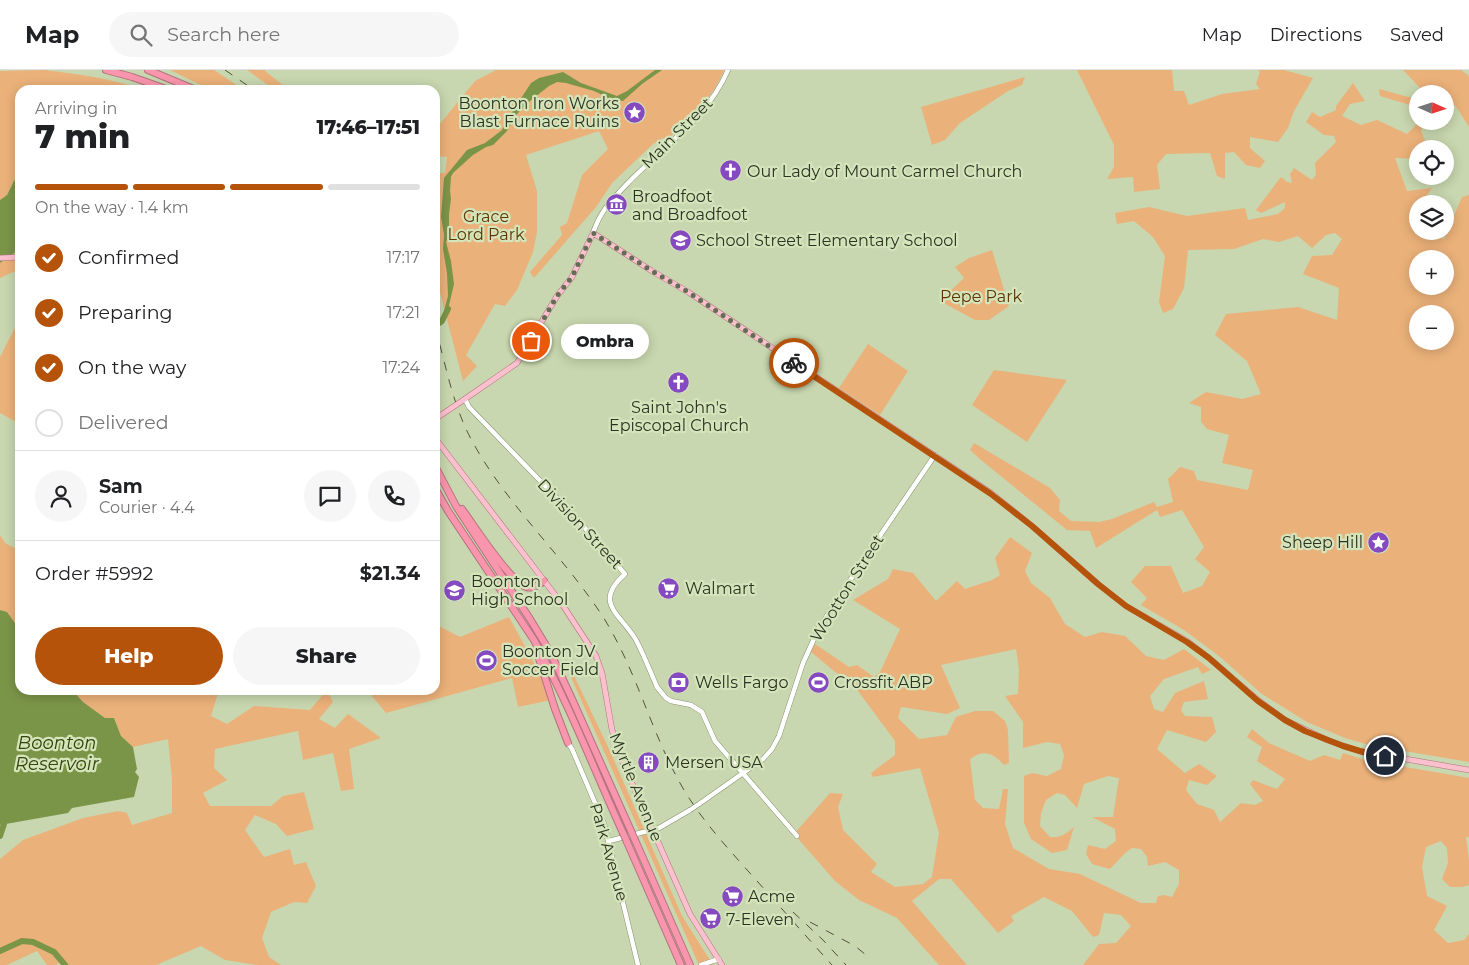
<!DOCTYPE html>
<html lang="en">
<head>
<meta charset="utf-8">
<style>
	:root { --surface:#fff; --page:#f6f6f6; --text:#202124; --muted:#757577; --line:#e0e0e0; --accent:#b45309 }
	body { margin:0; font-family:Montserrat,sans-serif; background:var(--page); color:var(--text); height:100vh; display:flex; flex-direction:column; font-size:19px; white-space:nowrap }
	* { box-sizing:border-box; margin:0 }
	p { font-size:16px; color:var(--muted) }
	.icon { flex:none; width:28px; height:28px; fill:none; stroke:currentColor; stroke-width:2; stroke-linecap:round; stroke-linejoin:round }
	.map { position:relative; flex:1; overflow:hidden }
	.side { position:absolute; left:15px; top:15px; width:425px; height:610px; display:flex; flex-direction:column; background:var(--surface); border-radius:15px; box-shadow:0 2px 12px #0003 }
	.side>* { flex:none }
	.needle { width:32px; rotate:93deg }
	.controls { position:absolute; left:1409px; top:15px; display:grid; gap:10px }
	.controls a { display:grid; place-items:center; width:45px; height:45px; border-radius:50%; background:var(--surface); box-shadow:0 2px 12px #0003; font-size:25px }
	.pin { position:absolute; display:grid; place-items:center; width:42px; height:42px; color:#fff; margin:-21px; border:2px solid #fff; border-radius:50%; box-shadow:0 1px 5px #0007 }
	.courier { position:absolute; display:grid; place-items:center; width:50px; height:50px; margin:-25px; border:4px solid #b45309; border-radius:50%; background:#fff; color:#222; box-shadow:0 1px 6px #0007 }
	.bubble { position:absolute; height:35px; border-radius:18px; background:var(--surface); box-shadow:0 2px 12px #0003; font-size:16px; font-weight:800; line-height:35px; text-align:center }
	.headline em { font-style:normal; font-weight:800 }
	.headline div { display:flex; flex-direction:column-reverse }
	.headline { display:flex; align-items:center; justify-content:space-between; height:85px; padding:0 20px }
	h1 { font-size:32px; font-weight:800; line-height:38px }
	.bar { display:grid; grid-template-columns:repeat(4,1fr); gap:8px 5px; align-content:center; height:60px; padding:0 20px }
	.bar i { height:6px; border-radius:4px; background:var(--line) }
	.bar .on { background:var(--accent) }
	.bar p { grid-column:span 4 }
	.line { display:flex; align-items:center; gap:12px; padding:0 20px; border-top:1px solid var(--line) }
	.line div { flex:1 }
	.round { display:grid; place-items:center; flex:none; width:52px; height:52px; border-radius:26px; background:var(--page) }
	ol { padding:0 20px; list-style:none }
	li { display:flex; align-items:center; gap:15px; height:55px }
	li p { margin-inline-start:auto }
	li .icon { padding:5px; border-radius:50%; background:var(--accent); color:#fff; stroke-width:4 }
	li:last-child { color:var(--muted) }
	li i { width:28px; height:28px; border:2px solid var(--line); border-radius:50% }
	.action { display:flex; gap:10px; margin-top:auto; padding:10px 20px }
	.action a { flex:1; height:58px; border-radius:30px; background:var(--accent); color:#fff; font-size:20px; font-weight:800; line-height:58px; text-align:center }
	.action a+a { background:var(--page); color:var(--text) }
	header { display:flex; align-items:center; gap:30px; box-sizing:border-box; height:70px; padding:0 25px; background:var(--surface); border-bottom:1px solid var(--line) }
	header strong { font-size:24px }
	nav { display:flex; gap:28px; margin-inline-start:auto; font-size:18px }
	.search { width:350px; height:45px; background:var(--page); display:flex; align-items:center; gap:12px; box-sizing:border-box; padding:0 18px; border-radius:28px; color:var(--muted); font-size:19px }
	.map>svg:first-child { display:block }
	.green { fill:#ebb17a; fill-rule:evenodd }
	.water { fill:#7b9548 }
	.lines { fill:none; stroke-linecap:round; stroke-linejoin:round }
	.river { stroke:#7b9548; stroke-width:6 }
	.minor-casing { stroke:#83926c; stroke-width:5.5 }
	.major-casing { stroke:#b2737d; stroke-width:6 }
	.highway-casing { stroke:#b2737d; stroke-width:8 }
	.minor { stroke:#fff; stroke-width:4.5 }
	.major { stroke:#fbc0ce; stroke-width:5 }
	.highway { stroke:#f996ae; stroke-width:6 }
	.rail { stroke:#4e5540; stroke-width:1; stroke-dasharray:9 9; stroke-linecap:butt }
	.minor-bridge-casing { stroke:#83926c; stroke-width:5.5; stroke-linecap:butt }
	.major-bridge-casing { stroke:#b2737d; stroke-width:6; stroke-linecap:butt }
	.highway-bridge-casing { stroke:#b2737d; stroke-width:8; stroke-linecap:butt }
	.minor-bridge { stroke:#fff; stroke-width:4.5 }
	.major-bridge { stroke:#fbc0ce; stroke-width:5 }
	.highway-bridge { stroke:#f996ae; stroke-width:6 }
	.done { stroke:#636c54; stroke-width:5; stroke-dasharray:0 9 }
	.route { stroke:#b45309; stroke-width:6 }
	.labels { text-anchor:middle; dominant-baseline:central; stroke-width:4.5; stroke-linejoin:round; paint-order:stroke }
	.poi-label { font-size:16px; fill:#2d3323; stroke:#d4e4bb; text-anchor:start }
	.street-label { font-size:16px; fill:#2d3323; stroke:#d4e4bb }
	.park-label { font-size:16px; fill:#5f3602; stroke:#d4e4bb }
	.water-label { font-size:18px; font-style:italic; fill:#334409; stroke:#d4e4bb }
</style>
</head>
<body>
<header>
<strong>Map</strong>
<div class="search"><svg class="icon" aria-label="search" viewBox="0 0 24 24"><circle cx="10" cy="10" r="6"/><path d="M15 15l6 6"/></svg>Search here</div>
<nav><a>Map</a><a>Directions</a><a>Saved</a></nav>
</header>
<div class="map">
<svg width="1469" height="895" viewBox="0 0 1469 895">
	<rect width="100%" height="100%" fill="#c8d7af"/>
	<path class="green" d="M44,0C78,4 111,8 144,20H20V99L7,125L0,130V1Z
		M170,0H214L244,20H211Z
		M247,0H265V1L289,20H275Z
		M496,0H724C713,29 688,50 666,71L663,68L653,74L612,113L596,137L534,208L530,202L562,165L560,157L567,153L582,105L608,79L599,61L526,85L537,121V162L533,182L517,220L505,236L495,234L466,285L477,296L463,311L435,203V103H445L447,87L435,86V60L475,11Z
		M1077,0H1172L1174,21H1184L1189,35L1222,24L1260,19L1256,14L1260,2L1258,0H1284L1313,8L1294,41L1288,58L1278,72L1250,67V78L1265,91L1260,98L1246,95L1234,82L1225,83V109L1217,106L1210,83L1166,84L1157,95L1160,119L1134,122L1133,107L1107,109L1114,97V75Z
		M1403,0H1461L1469,6V57L1455,35L1445,37V24H1418L1422,20Z
		M1025,7L1022,15L1008,21L960,53L945,70L932,75L921,37Z
		M1353,13L1365,31L1350,34L1342,46L1361,55L1377,50L1407,64L1420,51H1427L1421,60L1428,79H1418L1417,89L1395,88L1407,121L1432,118L1421,134H1418L1417,138L1414,143L1412,159L1444,169L1462,127L1469,125V692L1369,675L1345,668L1307,652L1262,624L1219,586L1184,560L1141,535L1147,528L1131,512L1145,496H1171L1183,523L1202,516L1210,502L1195,489L1204,477L1182,440L1160,447L1157,440L1096,478L1090,461L1067,460L981,390L970,380L974,373L1050,418L1060,430L1059,441L1071,451L1099,452L1112,449L1154,432L1157,437L1173,432L1168,409L1180,397L1194,401L1197,410L1248,420L1253,400L1222,393L1229,365L1207,359L1201,352V337L1189,333L1206,322L1242,329L1261,324L1247,291L1215,265L1226,244L1298,237L1337,250L1339,218L1303,204L1312,186L1332,185L1342,169L1335,163L1326,165L1312,178L1298,166L1279,172L1263,169L1234,179L1188,180L1184,218L1173,239L1163,243L1159,232L1165,186L1153,167L1134,151L1117,154L1115,143L1149,137L1187,146L1245,138L1248,150L1278,144L1285,138V132L1261,143L1256,140L1281,107L1287,112L1292,113L1290,104L1294,98L1312,110L1316,105L1315,93L1336,72L1334,66L1324,65L1306,52L1312,42L1320,47L1336,40V36ZM1418,189H1445V216H1418ZM1418,244H1445V271H1418Z
		M1379,19L1412,28L1418,24L1417,37L1380,26Z
		M20,179V199L0,208V193Z
		M992,180L1009,236L989,250H975L940,231L964,208L955,197L969,188Z
		M20,248V354L0,343V287Z
		M868,274L908,301L880,345L839,318Z
		M994,300L1067,310L1027,372L972,335Z
		M0,465L5,473L20,481V560L7,542L0,540Z
		M1010,467L1032,483L1025,501L1031,513L1050,528L1065,554L1085,567L1102,562L1125,566L1146,586L1164,590L1184,579L1211,600L1202,604L1198,597L1164,609L1150,626L1154,639L1163,642L1175,623L1204,611L1208,629L1184,632L1181,640L1185,646L1212,647L1216,662L1206,672L1167,660L1157,679L1185,703L1199,694L1217,706L1207,715L1189,710L1186,720L1197,734L1214,740L1220,752L1241,733L1255,735L1263,731L1250,714L1253,710L1277,719L1285,709L1257,691L1262,677L1247,667L1252,659L1269,673L1310,691L1324,685L1340,690L1343,683L1365,690L1469,708V767H1466L1469,791V815L1462,817H1450L1442,809L1448,793L1447,778L1441,771L1426,777L1422,797L1427,826L1447,836L1434,860L1448,873L1464,870L1469,864V895H1083L1099,874L1116,873L1131,856L1121,845L1104,843L1099,865L1093,867L1072,841L1044,827L1011,846L1014,851L998,863L951,809H939L912,831L967,895H939L897,848L859,830L835,811L794,764L830,723L843,724L838,737L843,760L877,794L871,802L895,817L923,814L932,807L939,763L920,698L873,707L871,703L895,685V671L858,621L811,582L815,574L849,597L857,595L874,607L880,602L900,559L853,530L888,509L893,499L913,503L936,531L957,511L965,519L992,510L1000,505L995,488ZM1016,579L1019,599L1018,624L1005,626L1023,652V678L1047,672L1060,674L1064,685L1061,699L1047,706L1032,703L1024,706V753L1031,769L1052,783L1067,780L1074,757C1066,764 1060,768 1050,767L1040,756L1041,743L1046,730L1057,723L1065,725L1077,738L1084,714L1108,706L1119,708L1113,747H1092L1115,759L1116,771L1105,779L1088,775L1086,784L1092,794L1110,799L1125,783L1132,778L1141,779L1147,787L1148,796L1165,792L1179,800V814L1172,827L1164,825L1158,826L1156,833H1141L1080,804L1049,799L1013,778L1005,754L1008,719H1003L999,739L983,738L975,730L970,689C984,679 993,683 1004,695L1009,693L1008,660L1005,651L993,641H975L956,647L947,665L919,669L898,648L901,637L947,644L960,638L941,595Z
		M509,547L546,615L551,630L518,637L512,608L386,643L367,620H435V554L460,567Z
		M566,589L609,679L682,846L713,895H699L570,605Z
		M72,620H219L211,646L227,654L254,636L310,640L327,620L333,632L319,649L335,658L348,644L381,668L349,679L354,719L341,721L333,683L303,690L298,661L215,679L214,698L227,710L203,723L210,736H271L283,726L304,722L314,759L287,766L276,754L255,745L245,760L264,787L290,779L294,795L306,792L316,816L307,833L294,832L271,842L262,868L269,887L281,895H258L225,890L201,876L156,895H61L60,893L55,895H47L37,881L7,895H0V789L23,770L83,748L118,741L127,743L132,755L172,743V710L168,669L133,677L121,666L114,648H105L83,632Z"/>
	<path class="water" d="M655,0H662L642,14L623,31L613,30L594,21L566,13L557,12L549,16L530,31L516,45L507,61L493,75L486,77L473,85L453,103L451,107L450,121L451,129L449,144V167L446,172L451,191L454,214L446,248L444,241L448,226L447,203L443,179L444,165L441,147L444,108L467,80L485,73L502,60L508,48L531,13L539,8L563,2L581,13L617,26L627,21Z
		M20,99V179L0,193V130L7,125Z
		M0,540L7,542L20,560V620H72L83,632L105,648H114L121,666L133,677L137,699L135,702L139,707L134,727L72,738L68,743L0,755Z"/>
	<g class="lines">
		<path class="river" d="M435,256L442,251L448,239
			M0,731L4,754L0,766
			M0,881L22,871L33,872L54,882L65,895"/>
		<defs>
			<path id="minor" d="M593,163C601,140 610,132 626,115C661,78 708,48 728,0
				M465,329L469,337L578,450L625,504C592,533 621,544 636,570C644,585 650,601 657,617L666,628L671,631L691,635L702,642L715,671L797,766
				M568,673L572,679L604,754L638,895
				M699,734L763,689L772,679L779,666L803,593L819,558L862,492L935,385
				M609,771L659,758L690,740
				M701,895L719,889"/>
			<path id="major" d="M0,188L20,187
				M462,331L517,293L557,226L572,207L593,163L652,201L688,222L991,423L1032,456L1098,514L1126,536L1187,571L1209,588L1259,631L1285,650L1327,670L1359,681L1469,700
				M435,349L453,337
				M435,368L562,534L596,586L602,603L612,660L623,693L690,844L722,895"/>
			<path id="highway" d="M106,0L132,7L169,20
				M148,0L196,20
				M435,396L456,436L530,549L550,582L572,629L631,761
				M435,418L448,441L534,570C568,632 594,699 623,763
				M462,439C473,454 510,512 526,517C534,519 538,515 544,511
				M536,579L555,639L568,673
				M635,770L690,895
				M627,772L681,895"/>
		</defs>
		<use href="#minor" class="minor-casing"/>
		<use href="#major" class="major-casing"/>
		<use href="#highway" class="highway-casing"/>
		<use href="#minor" class="minor"/>
		<use href="#major" class="major"/>
		<use href="#highway" class="highway"/>
		<path class="rail" d="M225,0L254,20
			M435,257C446,295 452,333 471,369C506,435 565,487 605,550C638,604 652,666 684,720C702,750 725,775 748,801C776,832 804,864 832,895
			M793,842L823,870L846,895
			M810,852L855,876L866,885"/>
		<defs>
			<path id="minor-bridge" d="M690,740L699,734"/>
			<path id="major-bridge" d="M453,337L462,331"/>
			<path id="highway-bridge" d="M631,761L635,770
				M623,763L627,772"/>
		</defs>
		<use href="#minor-bridge" class="minor-bridge-casing"/>
		<use href="#major-bridge" class="major-bridge-casing"/>
		<use href="#highway-bridge" class="highway-bridge-casing"/>
		<use href="#minor-bridge" class="minor-bridge"/>
		<use href="#major-bridge" class="major-bridge"/>
		<use href="#highway-bridge" class="highway-bridge"/>
	</g>
	<g class="lines">
		<path class="done" d="M531,271L557,226L572,207L593,163L652,201L688,222L794,293"/>
		<path class="route" d="M794,293L991,424L1032,456L1098,514L1126,536L1187,572L1209,588L1258,631L1285,650L1305,661L1343,676L1370,684L1385,686"/>
	</g>
	<defs>
		<symbol id="sight-disc" viewBox="-11 -11 22 22"><circle r="9.5" fill="#864ac0" stroke="#d4e4bb"/><path d="M0-6L1.8-2.2L6-1.7L2.9 1.2L3.7 5.4L0 3.3L-3.7 5.4L-2.9 1.2L-6-1.7L-1.8-2.2Z" fill="#fff"/></symbol>
		<symbol id="church-disc" viewBox="-11 -11 22 22"><circle r="9.5" fill="#864ac0" stroke="#d4e4bb"/><path d="M-1.2-6h2.4v3.5h3.3v2.4h-3.3V6h-2.4V-.1h-3.3v-2.4h3.3Z" fill="#fff"/></symbol>
		<symbol id="museum-disc" viewBox="-11 -11 22 22"><circle r="9.5" fill="#864ac0" stroke="#d4e4bb"/><path d="M0-6L6-3V-2H-6V-3ZM-5-1h2V3h-2ZM-1-1h2V3h-2ZM3-1h2V3H3ZM-6 4H6V6H-6Z" fill="#fff"/></symbol>
		<symbol id="school-disc" viewBox="-11 -11 22 22"><circle r="9.5" fill="#864ac0" stroke="#d4e4bb"/><path d="M0-5L7-2L0 1L-7-2ZM-4 1L0 2.5L4 1V4Q0 6-4 4Z" fill="#fff"/></symbol>
		<symbol id="supermarket-disc" viewBox="-11 -11 22 22"><circle r="9.5" fill="#864ac0" stroke="#d4e4bb"/><path d="M-6-5.5h2.5l.6 2H6L4.5 2H-2.5L-4.4-4H-6ZM-1.5 3.2a1.3 1.3 0 1 0 .1 0ZM3 3.2a1.3 1.3 0 1 0 .1 0Z" fill="#fff"/></symbol>
		<symbol id="stadium-disc" viewBox="-11 -11 22 22"><circle r="9.5" fill="#864ac0" stroke="#d4e4bb"/><path d="M0-5a6.5 5 0 1 0 0 10a6.5 5 0 1 0 0-10ZM-3.5-1.8h7v3.6h-7Z" fill="#fff"/></symbol>
		<symbol id="bank-disc" viewBox="-11 -11 22 22"><circle r="9.5" fill="#864ac0" stroke="#d4e4bb"/><path d="M-6-4H6V4H-6ZM0-2.3a2.3 2.3 0 1 0 0 4.6a2.3 2.3 0 1 0 0-4.6Z" fill="#fff"/></symbol>
		<symbol id="building-disc" viewBox="-11 -11 22 22"><circle r="9.5" fill="#864ac0" stroke="#d4e4bb"/><path d="M-4-6H4V6H1V3H-1V6H-4ZM-2.5-4.3h1.7v1.8h-1.7ZM.8-4.3h1.7v1.8H.8ZM-2.5-1h1.7V.8h-1.7ZM.8-1h1.7V.8H.8Z" fill="#fff"/></symbol>
	</defs>
	<g fill-rule="evenodd">
		<use href="#sight-disc" x="622" y="30" width="25" height="25"/>
		<use href="#church-disc" x="718" y="88" width="25" height="25"/>
		<use href="#museum-disc" x="604" y="122" width="25" height="25"/>
		<use href="#school-disc" x="668" y="158" width="25" height="25"/>
		<use href="#church-disc" x="666" y="300" width="25" height="25"/>
		<use href="#sight-disc" x="1366" y="460" width="25" height="25"/>
		<use href="#supermarket-disc" x="656" y="506" width="25" height="25"/>
		<use href="#school-disc" x="442" y="508" width="25" height="25"/>
		<use href="#stadium-disc" x="474" y="578" width="25" height="25"/>
		<use href="#bank-disc" x="666" y="600" width="25" height="25"/>
		<use href="#stadium-disc" x="806" y="600" width="25" height="25"/>
		<use href="#building-disc" x="636" y="680" width="25" height="25"/>
		<use href="#supermarket-disc" x="720" y="814" width="25" height="25"/>
		<use href="#supermarket-disc" x="698" y="836" width="25" height="25"/>
	</g>
	<g class="labels">
		<g class="poi-label">
			<text x="619" y="33" text-anchor="end">Boonton Iron Works<tspan x="619" dy="18">Blast Furnace Ruins</tspan></text>
			<text x="747" y="101">Our Lady of Mount Carmel Church</text>
			<text x="632" y="126">Broadfoot<tspan x="632" dy="18">and Broadfoot</tspan></text>
			<text x="696" y="170">School Street Elementary School</text>
			<text x="679" y="337" text-anchor="middle">Saint John's<tspan x="679" dy="18">Episcopal Church</tspan></text>
			<text x="1363" y="472" text-anchor="end">Sheep Hill</text>
			<text x="471" y="511">Boonton<tspan x="471" dy="18">High School</tspan></text>
			<text x="685" y="518">Walmart</text>
			<text x="502" y="581">Boonton JV<tspan x="502" dy="18">Soccer Field</tspan></text>
			<text x="695" y="612">Wells Fargo</text>
			<text x="834" y="612">Crossfit ABP</text>
			<text x="665" y="692">Mersen USA</text>
			<text x="748" y="826">Acme</text>
			<text x="726" y="849">7-Eleven</text>
		</g>
		<g class="street-label">
			<text transform="translate(677 63) rotate(-45)">Main Street</text>
			<text transform="translate(580 454) rotate(47)">Division Street</text>
			<text transform="translate(847 518) rotate(-58)">Wootton Street</text>
			<text transform="translate(636 717) rotate(68)">Myrtle Avenue</text>
			<text transform="translate(609 782) rotate(74)">Park Avenue</text>
		</g>
		<g class="park-label">
			<text x="486" y="146">Grace<tspan x="486" dy="18">Lord Park</tspan></text>
			<text x="981" y="226">Pepe Park</text>
		</g>
		<g class="water-label">
			<text x="57" y="673">Boonton<tspan x="57" dy="21">Reservoir</tspan></text>
		</g>
	</g>
</svg>
<div class="controls">
<a><svg class="needle" viewBox="-14 -14 28 28"><path d="M0-13l5 13h-10z" fill="#e53935"/><path d="M0 13l5-13h-10z" fill="#757577"/></svg></a>
<a><svg class="icon" aria-label="locate" viewBox="0 0 24 24"><circle cx="12" cy="12" r="6"/><path d="M12 2v4M12 18v4M2 12h4M18 12h4"/></svg></a>
<a><svg class="icon" aria-label="layers" viewBox="0 0 24 24"><path d="M12 4l9 5-9 5-9-5zM3 14l9 5 9-5"/></svg></a>
<a>+</a>
<a>−</a>
</div>
<div class="pin" style="left:531px;top:271px;background:#ea580c"><svg class="icon" aria-label="bag" viewBox="0 0 24 24"><path d="M5 8h14l-1 12H6zM9 8a3 3 0 0 1 6 0"/></svg></div>
<div class="pin" style="left:1385px;top:686px;background:#1f2937"><svg class="icon" aria-label="home" viewBox="0 0 24 24"><path d="M3 11l9-7 9 7M6 9v11h12V9"/></svg></div>
<div class="courier" style="left:794px;top:293px"><svg class="icon" aria-label="bike" viewBox="0 0 24 24"><circle cx="6" cy="16" r="4"/><circle cx="18" cy="16" r="4"/><path d="M6 16l4-8h5l3 8M10 8l3 8H6M13 5h3"/></svg></div>
<div class="bubble" style="left:561px;top:254px;width:88px">Ombra</div>
<section class="side">
<div class="headline"><div><h1>7 min</h1><p>Arriving in</p></div><em>17:46–17:51</em></div>
<div class="bar"><i class="on"></i><i class="on"></i><i class="on"></i><i></i><p>On the way · 1.4 km</p></div>
<ol>
<li><svg class="icon" aria-label="check" viewBox="0 0 24 24"><path d="M5 12l5 5 9-10"/></svg>Confirmed<p>17:17</p></li>
<li><svg class="icon" aria-label="check" viewBox="0 0 24 24"><path d="M5 12l5 5 9-10"/></svg>Preparing<p>17:21</p></li>
<li><svg class="icon" aria-label="check" viewBox="0 0 24 24"><path d="M5 12l5 5 9-10"/></svg>On the way<p>17:24</p></li>
<li><i></i>Delivered</li>
</ol>
<div class="line" style="height:90px"><a class="round"><svg class="icon" aria-label="person" viewBox="0 0 24 24"><circle cx="12" cy="8" r="4"/><path d="M4 21q1-7 8-7t8 7"/></svg></a><div><b>Sam</b><p>Courier · 4.4</p></div><a class="round"><svg class="icon" aria-label="chat" viewBox="0 0 24 24"><path d="M4 5h16v11H9l-5 4z"/></svg></a><a class="round"><svg class="icon" aria-label="phone" viewBox="0 0 24 24"><path d="M5 4h4l2 5-3 2q2 4 5 5l2-3 5 2v4C11 20 4 13 5 4z"/></svg></a></div>
<div class="line" style="height:65px"><div>Order #5992</div><b>$21.34</b></div>
<div class="action"><a>Help</a><a>Share</a></div>
</section>
</div>
</body>
</html>
